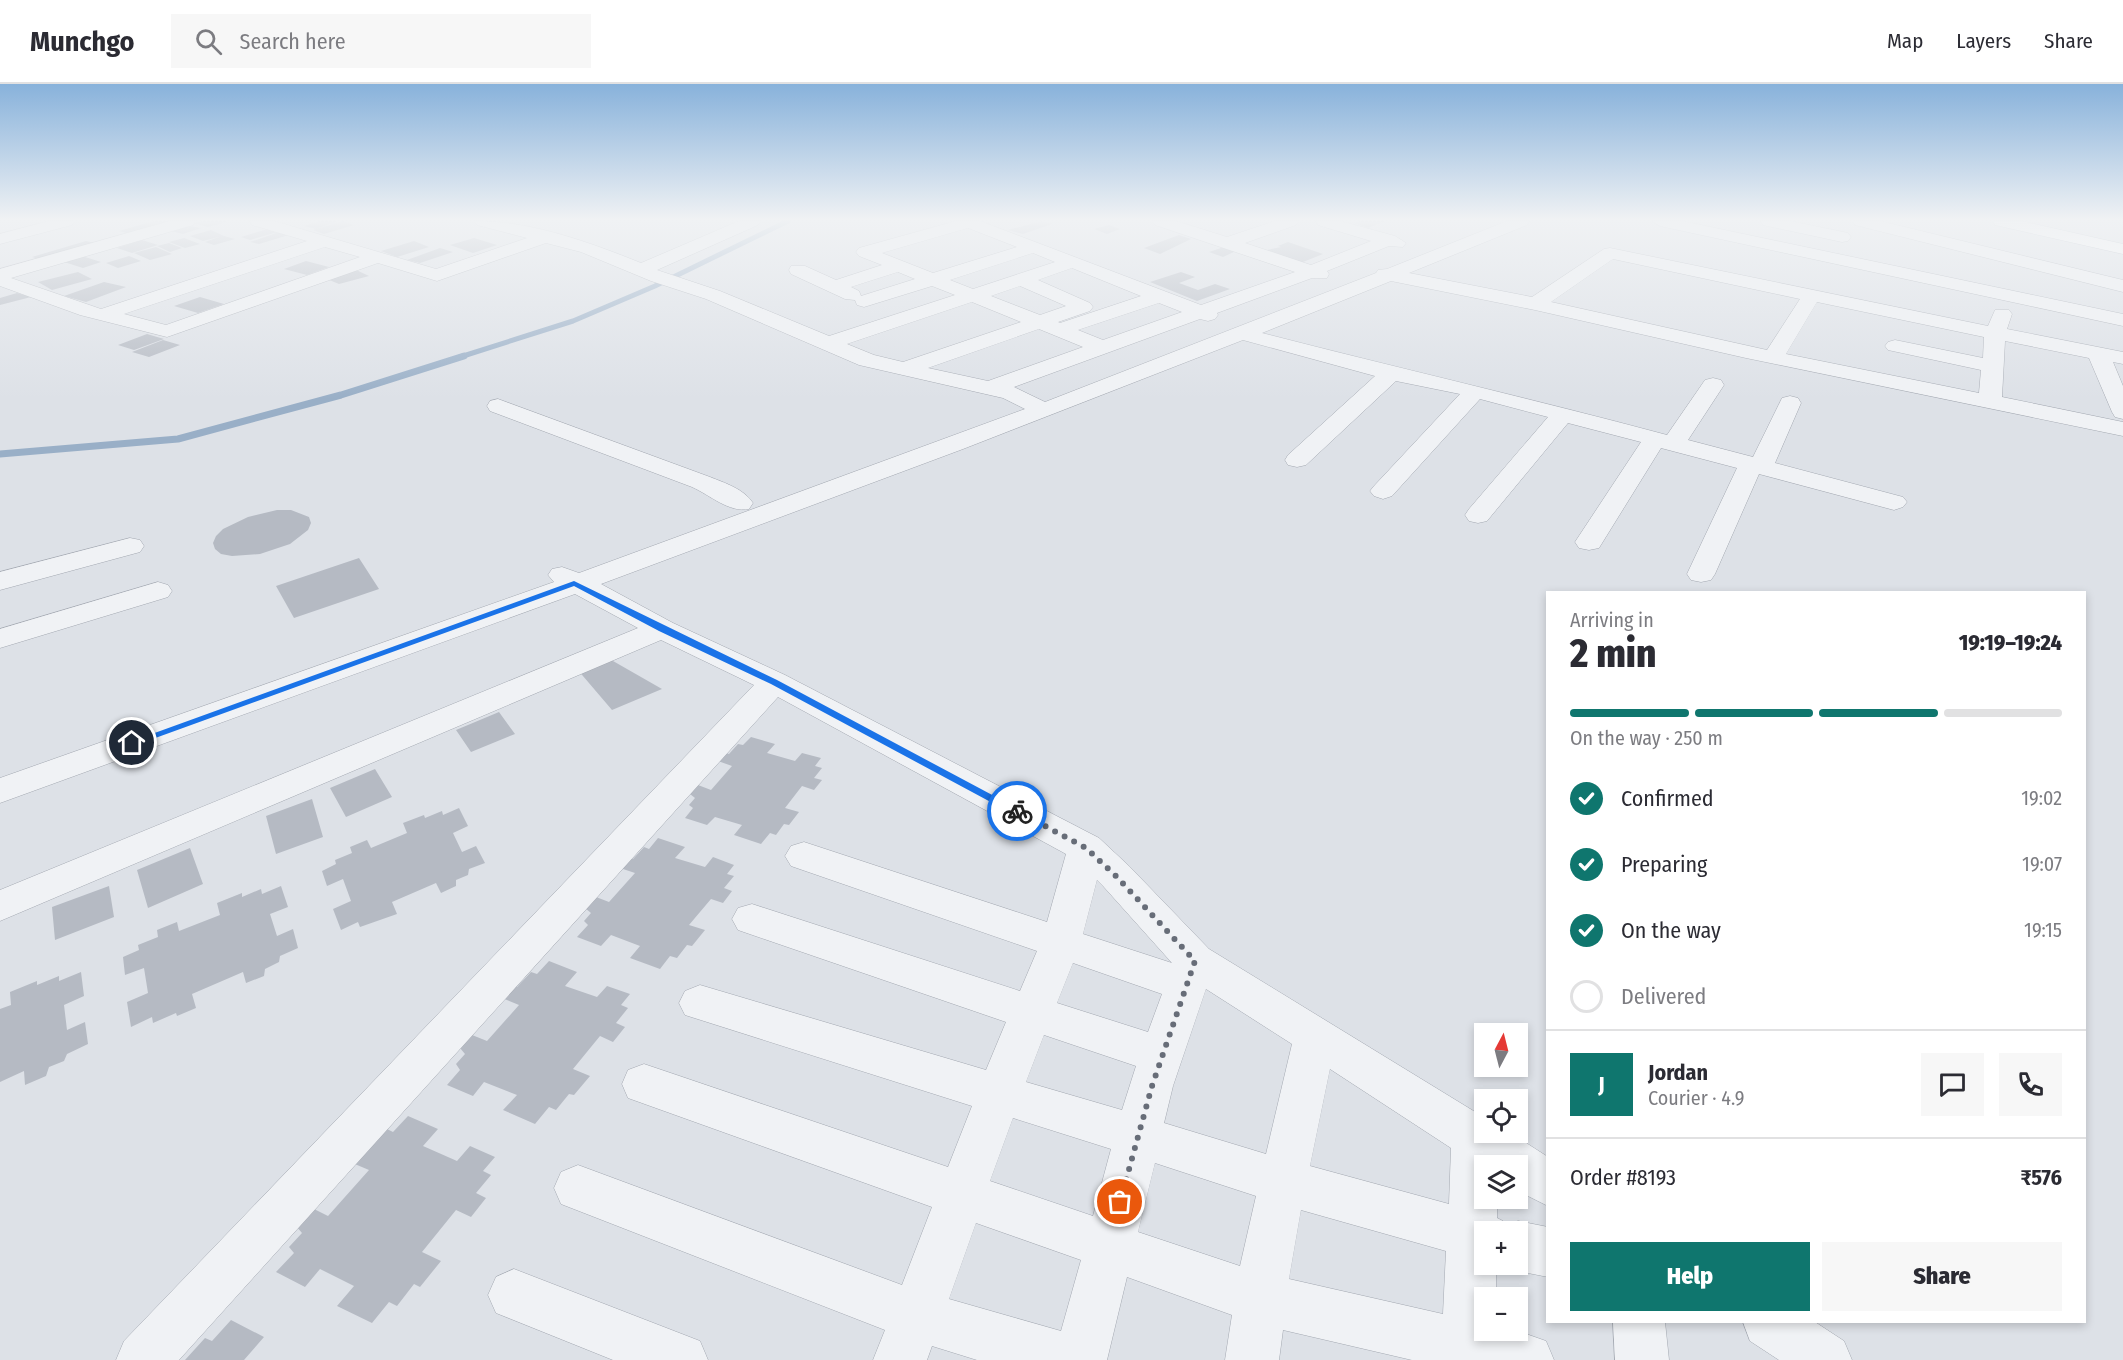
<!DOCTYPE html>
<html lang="en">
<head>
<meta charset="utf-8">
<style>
	:root { --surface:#fff; --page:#f7f7f7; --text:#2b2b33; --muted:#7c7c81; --line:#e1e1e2; --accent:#0f766e }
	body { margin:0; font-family:"Fira Sans Condensed",sans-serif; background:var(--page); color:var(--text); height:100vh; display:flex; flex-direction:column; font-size:22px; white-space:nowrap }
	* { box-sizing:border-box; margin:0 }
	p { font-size:20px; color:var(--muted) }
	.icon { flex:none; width:33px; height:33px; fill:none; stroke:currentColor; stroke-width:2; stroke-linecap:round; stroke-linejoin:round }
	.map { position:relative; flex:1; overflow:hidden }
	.drawer { position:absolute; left:1546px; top:507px; width:540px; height:732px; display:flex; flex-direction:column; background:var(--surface); border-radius:0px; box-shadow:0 3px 9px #0003 }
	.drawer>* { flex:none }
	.needle { width:39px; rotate:7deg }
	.tools { position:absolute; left:1474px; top:939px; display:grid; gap:12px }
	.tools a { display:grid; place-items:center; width:54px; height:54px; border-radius:0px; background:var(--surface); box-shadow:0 3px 9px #0003; font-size:30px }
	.pin { position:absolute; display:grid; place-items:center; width:51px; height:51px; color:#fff; margin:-26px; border:3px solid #fff; border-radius:50%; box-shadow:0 2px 6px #0007 }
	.courier { position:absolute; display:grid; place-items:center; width:60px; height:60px; margin:-30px; border:4px solid #1a73e8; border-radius:50%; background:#fff; color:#222; box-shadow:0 2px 8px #0007 }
	.summary em { font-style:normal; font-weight:800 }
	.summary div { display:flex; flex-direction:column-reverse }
	.summary { display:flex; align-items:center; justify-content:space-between; height:102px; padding:0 24px }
	h1 { font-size:39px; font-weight:800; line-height:45px }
	.bar { display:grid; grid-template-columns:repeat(4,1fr); gap:9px 6px; align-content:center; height:72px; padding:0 24px }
	.bar i { height:8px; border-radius:4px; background:var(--line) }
	.bar .current { background:var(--accent) }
	.bar p { grid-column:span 4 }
	.line { display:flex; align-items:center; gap:15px; padding:0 24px; border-top:2px solid var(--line) }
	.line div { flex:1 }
	.round { display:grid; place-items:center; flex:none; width:63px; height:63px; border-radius:0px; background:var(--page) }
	ol { padding:0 24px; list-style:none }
	li { display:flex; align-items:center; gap:18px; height:66px }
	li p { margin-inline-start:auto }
	li .icon { padding:6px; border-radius:50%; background:var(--accent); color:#fff; stroke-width:4 }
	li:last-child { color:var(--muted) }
	li i { width:33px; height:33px; border:3px solid var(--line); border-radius:50% }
	.primary-button { display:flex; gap:12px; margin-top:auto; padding:12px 24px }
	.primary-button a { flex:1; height:69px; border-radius:0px; background:var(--accent); color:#fff; font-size:24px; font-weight:800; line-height:69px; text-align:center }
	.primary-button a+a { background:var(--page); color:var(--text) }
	header { display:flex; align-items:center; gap:36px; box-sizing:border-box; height:84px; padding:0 30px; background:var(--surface); border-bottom:2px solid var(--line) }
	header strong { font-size:28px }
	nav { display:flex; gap:33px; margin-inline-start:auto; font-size:21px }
	.search { width:420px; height:54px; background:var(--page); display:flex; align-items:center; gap:15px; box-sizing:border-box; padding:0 21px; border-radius:0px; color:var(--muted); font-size:22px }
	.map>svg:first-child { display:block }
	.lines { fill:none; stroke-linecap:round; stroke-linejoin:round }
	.stream-far1 { stroke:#99afc7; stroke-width:5 }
	.stream { stroke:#99afc7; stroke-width:7 }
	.building { fill:#b5bac3 }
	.minor-casing { stroke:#a3a8b1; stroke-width:1 }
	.major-casing { stroke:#9da5b2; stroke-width:1 }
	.minor { fill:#f0f2f5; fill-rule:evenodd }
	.major { fill:#fff; fill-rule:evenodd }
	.route { fill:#1a73e8 }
	.done { stroke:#676d78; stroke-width:6; stroke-dasharray:0 10.8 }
</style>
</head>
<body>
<header>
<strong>Munchgo</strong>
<div class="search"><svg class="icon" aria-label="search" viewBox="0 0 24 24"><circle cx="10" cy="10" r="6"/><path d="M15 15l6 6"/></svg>Search here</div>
<nav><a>Map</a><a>Layers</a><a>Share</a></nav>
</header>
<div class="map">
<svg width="2123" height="1276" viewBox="0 0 2123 1276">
	<rect width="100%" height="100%" fill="#dde1e7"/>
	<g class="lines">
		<path class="stream-far1" d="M460,273L573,237L655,202L788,137"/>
		<path class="stream" d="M0,370L178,355L341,311L464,272"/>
	</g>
	<path class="building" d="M154,137H174L130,150L119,147Z
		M202,137H229L208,143L194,139Z
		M319,137H339L316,145L304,142Z
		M343,137L354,141L324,150L313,146Z
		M1042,137L1052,140L1023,150L1008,146Z
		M1360,137H1385L1368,144L1354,139Z
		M1109,141L1120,145L1107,150L1094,145Z
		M189,142L201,144L183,150L171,147Z
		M271,144L281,147L250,156L241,153Z
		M211,146L224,152L235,155L214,161L205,158L219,153L203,157L190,152Z
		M282,147L292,150L259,160L250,158Z
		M1179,151L1191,155L1160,170L1144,164Z
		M184,154L200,160L185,164L169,158Z
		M474,154L497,161L473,169L450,161Z
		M142,156L158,161L132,169L117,164Z
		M86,157L99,160L45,177L32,173Z
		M414,157L429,163L397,173L381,167Z
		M1288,158L1323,170L1298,180L1262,167L1281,163L1278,162Z
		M169,159L182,164L170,168L157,162Z
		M156,163L172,170L150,176L134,169Z
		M1224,163L1236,167L1223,173L1209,168Z
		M440,164L453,168L420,179L407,176Z
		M82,172L101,178L83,184L64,178Z
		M129,172L141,177L118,184L106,179Z
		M306,177L329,183L307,191L284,185Z
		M352,184L369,192L339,200L322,193Z
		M78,188L92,195L52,206L38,198Z
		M1181,188L1195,193L1179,199L1198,206L1215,200L1230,205L1197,217L1150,198Z
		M104,198L126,203L86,218L64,212Z
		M17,209L31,213L0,221V214Z
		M200,213L224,220L198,229L174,222Z
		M147,250L164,255L134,266L118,261Z
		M163,256L180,261L149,273L132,268Z
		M277,426H291L309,433L311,439L308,446L290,460L260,470L232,472L221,470L215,465L213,459L216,452L223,445L248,433Z
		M359,474L379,505L294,534L276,502Z
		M606,573L662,605L612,626L577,585Z
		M499,628L515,650L471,668L456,646Z
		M751,653L775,660L767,669L795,677L802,669L821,674L815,682L822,684L814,694L822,696L814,706L802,702L785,724L799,728L789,741L784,740L776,751L770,749L761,760L734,751L742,741L715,733L707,741L685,734L693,724L689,721L695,714L690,710L698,701L711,706L732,682L718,677L725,669L729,670L738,660L743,661Z
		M375,685L392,713L346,733L330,704Z
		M312,715L323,753L276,770L266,732Z
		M459,724L468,742L453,749L462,768L476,762L485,779L469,785L468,791L456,796V802L441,809L436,799L392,818L397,830L360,843L358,838L341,846L333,825L351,817L343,795L327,802L322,787L336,780L335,776L352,769L350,763L367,756L371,764L407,749L403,739L424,731L425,734L442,727L443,731Z
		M658,754L685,763L675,774L705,783L713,773L734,781L727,790L734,792L724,804L732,807L723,819L711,815L689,841L705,846L692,862L687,861L677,874L670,872L660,885L630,874L640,862L611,851L601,862L577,853L588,841L584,837L591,829L585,824L596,813L609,818L635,789L620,784L629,774L633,775L644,763L649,765Z
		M190,764L203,800L148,824L137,786Z
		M109,802L114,833L55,856L52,823Z
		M281,802L288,823L270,830L277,852L293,845L298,864L280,872L279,878L265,885L264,892L246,899L243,888L192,910L196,924L177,932L176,929L153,939L152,933L131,943L127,918L148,909L144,884L125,891L123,873L139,866L138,861L158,853L157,846L177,838L179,847L220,831L217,819L242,809V813L261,805L262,810Z
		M549,877L577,888L565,902L597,913L607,902L630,910L621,921L628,924L616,939L625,943L613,958L600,952L573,985L590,992L574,1011L569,1010L556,1026L549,1023L535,1040L503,1026L517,1011L484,998L473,1012L447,1001L460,986L456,980L465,970L460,964L472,951L487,957L519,921L502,914L513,901L517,903L531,888L537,890Z
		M81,888L84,912L64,921L67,946L85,938L88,960L67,970L64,977L49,983L46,992L25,1001L24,987L0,998V925L11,921L10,908L37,897V901L59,892V897Z
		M408,1032L438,1045L423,1062L457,1077L470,1062L495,1073L483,1087L491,1091L476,1109L486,1114L471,1133L456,1126L422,1168L441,1177L420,1203L414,1200L397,1222L389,1218L372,1239L337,1222L354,1202L320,1185L305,1203L276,1188L294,1169L289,1163L302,1149L296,1142L312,1124L328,1132L369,1086L350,1078L387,1045L393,1048Z
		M231,1236L264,1253L244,1276H185L205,1254L212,1257Z"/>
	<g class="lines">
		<defs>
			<path id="minor" d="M49,137H74L72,141L0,160V150Z
				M170,137H195L193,141L11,194L101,225L307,157L252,141L250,137H274L436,185L527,154L477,141L475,137C531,137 589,158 641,179L739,137H760L758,141L657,186L720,207L829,252L955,211L932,202L864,223L857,221L855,216L845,215L791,190L789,186L791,182H805L836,196L882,181L859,172L856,168L859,164L956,137H980L1201,221L1295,188L1155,141L1153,137H1176L1227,153L1275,137H1298L1296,141L1245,159L1311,181L1371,157L1318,141L1316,137H1340L1395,152L1406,159L1403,163L1389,162L1327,187L1329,190L1327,194H1312L1217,229L1218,231L1215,235L1208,237L1200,235L1014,303L1045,318L1376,189L1378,186L1387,185L1507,137H1529L1527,141L1409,189L1532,213L1604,165L1610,164L1988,242L1995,226H2009L2012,230L2007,245L2123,268V280L2113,278L2123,302V335L2115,333L2112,328L2089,274L2005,257L2002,313L2123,338V352L1746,274L1535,226L1391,197L1262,249C1397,284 1533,315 1667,351L1705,296L1713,294L1721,296L1724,301L1688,356L1753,373L1782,314L1790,312L1798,314L1801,319L1775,379L1903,413L1907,418L1903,423L1894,426L1759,390L1715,490L1711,496L1701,498L1691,496L1687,490L1737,384L1661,364L1599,464L1589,466L1579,464L1575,458L1641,358L1568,339L1487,437L1478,439L1469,437L1465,431L1469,425L1548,333L1480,315L1392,412L1383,415L1374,412L1370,407L1374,402L1460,310L1396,297L1306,381L1297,383L1288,381L1285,376L1288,371L1375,292L1243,256L963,365L601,500L673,539L785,591L1099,754L1129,782L1209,865L1485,1034V1048H1509L1548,1073V1122L1518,1107V1082H1485V1114H1497V1134L1503,1137L1505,1143L1518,1137L1548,1143V1193L1518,1187L1503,1180H1518V1148H1485V1180H1496V1214H1485V1246H1515L1546,1257L1554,1276H1412L1283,1246L1279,1276H1225L1232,1231L1127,1193L1107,1276H977L932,1262L927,1276H873L885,1246L561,1120L554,1104L561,1088L578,1081L902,1201L932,1123L628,1014L622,1000L628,986L644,980L948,1083L972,1022L685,931L679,919L685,907L700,901L986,986L1006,938L738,846L732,835L738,824L752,820L1020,907L1037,867L791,782L785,772L791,762L804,758L1047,838L1066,770L778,613L179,1276H116L124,1257L754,601L661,556L0,837V806L638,544L575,510L0,719V694L554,498L548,491L552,485L562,483L579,489L1025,325L1003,314L859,281L706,215L651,197L581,168L546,159L437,197L378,179L167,253L80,231L0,202V185ZM968,144L1017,163L933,189L882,169ZM325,163L360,173L166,241L124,230ZM1033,169L1055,178L973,205L950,196ZM1613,175L1800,215L1767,266L1551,218ZM1072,184L1141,212L1060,239L1058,238L1090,227L1093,223L1090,219L1038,196ZM898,188L915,195L861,212L859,207L851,203ZM1020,202L1066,222L1040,231L991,212ZM972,218L1021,238L903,278L874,271L847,260ZM1817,218L1984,253L1983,274L1895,256L1888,258L1885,262L1888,266L1981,286L1979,309L1786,270ZM1159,219L1182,228L1103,256L1078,246ZM1039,245L1083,263L988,297L928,284ZM1097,796L1103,802L1172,879L1083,850ZM1073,879L1162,910L1148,948L1057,919ZM1206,905L1292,960L1266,1070L1164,1039L1173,1002ZM1044,951L1136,982L1122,1026L1026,998ZM1330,985L1451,1064L1449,1120L1310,1082ZM1013,1034L1111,1065L1093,1132L990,1097ZM1155,1079L1256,1112L1240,1182L1138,1148ZM1301,1126L1446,1167L1443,1230L1289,1195ZM976,1139L1081,1176L1061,1247L949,1215Z
				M1652,137H1682L2123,230V242L1660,142Z
				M1761,137H1790L1848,149L1851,153L1848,157L1842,158L1763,141Z
				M1853,137H1880L2123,196V208L1855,141Z
				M498,315L710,393C725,399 744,405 753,419L749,425C729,429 710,411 692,403L490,327L487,322L490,317Z
				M130,454L140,456L144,462L140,468L0,506V488Z
				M158,498L168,501L172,507L168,513L0,564V545Z
				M514,1185L700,1257L708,1276H613L496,1229L488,1211L496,1193Z
				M1613,1238H1665L1669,1276H1615Z
				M1743,1238H1815L1844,1257L1852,1276H1779L1750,1257Z"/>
			<path id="major" d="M1993,137H2021L2123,160V170L1995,141Z"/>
		</defs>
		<use href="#minor" class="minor-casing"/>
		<use href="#major" class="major-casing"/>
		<use href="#minor" class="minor"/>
		<use href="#major" class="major"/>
	</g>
	<linearGradient id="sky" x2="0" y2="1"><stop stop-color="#88b2db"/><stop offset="0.43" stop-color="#f0f2f4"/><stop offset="1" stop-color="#f0f2f4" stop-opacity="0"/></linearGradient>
	<rect width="2123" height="315" fill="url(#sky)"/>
	<path class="route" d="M574,497L777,596L1022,727L1017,731L1013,730L771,600L659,547L574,502L136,661H129L127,659Z"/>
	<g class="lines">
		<path class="done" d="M1017,727L1086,764L1116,792L1195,877L1152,1002L1120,1118"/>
	</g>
</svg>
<div class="tools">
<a><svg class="needle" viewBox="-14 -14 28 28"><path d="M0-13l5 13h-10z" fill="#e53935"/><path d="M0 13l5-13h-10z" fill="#7c7c81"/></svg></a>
<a><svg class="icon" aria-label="locate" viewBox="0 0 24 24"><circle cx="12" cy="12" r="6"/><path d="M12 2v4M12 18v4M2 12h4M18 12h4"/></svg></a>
<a><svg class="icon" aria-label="layers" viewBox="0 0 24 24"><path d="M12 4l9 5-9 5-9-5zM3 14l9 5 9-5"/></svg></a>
<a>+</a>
<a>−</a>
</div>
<div class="pin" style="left:1120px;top:1118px;background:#ea580c"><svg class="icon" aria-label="bag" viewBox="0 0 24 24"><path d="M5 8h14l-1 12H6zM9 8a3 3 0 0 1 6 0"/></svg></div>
<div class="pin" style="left:132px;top:659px;background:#1f2937"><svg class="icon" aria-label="home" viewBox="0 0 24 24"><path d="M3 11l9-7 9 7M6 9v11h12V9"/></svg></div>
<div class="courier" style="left:1017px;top:727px"><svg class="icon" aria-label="bike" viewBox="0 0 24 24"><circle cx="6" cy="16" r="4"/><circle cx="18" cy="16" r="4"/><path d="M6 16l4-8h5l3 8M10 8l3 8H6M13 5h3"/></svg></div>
<section class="drawer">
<div class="summary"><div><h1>2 min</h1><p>Arriving in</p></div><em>19:19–19:24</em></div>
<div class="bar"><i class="current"></i><i class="current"></i><i class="current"></i><i></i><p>On the way · 250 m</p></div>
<ol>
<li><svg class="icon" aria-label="check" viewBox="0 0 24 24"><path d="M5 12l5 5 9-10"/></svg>Confirmed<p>19:02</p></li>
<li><svg class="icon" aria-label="check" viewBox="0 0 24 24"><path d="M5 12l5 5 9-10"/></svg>Preparing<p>19:07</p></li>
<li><svg class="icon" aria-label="check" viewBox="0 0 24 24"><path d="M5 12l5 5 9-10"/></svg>On the way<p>19:15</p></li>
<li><i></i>Delivered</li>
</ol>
<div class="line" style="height:108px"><b class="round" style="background:var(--accent);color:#fff">J</b><div><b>Jordan</b><p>Courier · 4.9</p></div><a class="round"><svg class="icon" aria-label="chat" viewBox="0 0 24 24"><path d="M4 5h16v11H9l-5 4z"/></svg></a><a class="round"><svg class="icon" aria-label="phone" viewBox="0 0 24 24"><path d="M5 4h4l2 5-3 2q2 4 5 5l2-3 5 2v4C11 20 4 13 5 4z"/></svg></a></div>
<div class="line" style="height:78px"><div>Order #8193</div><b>₹576</b></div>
<div class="primary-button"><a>Help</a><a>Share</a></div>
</section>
</div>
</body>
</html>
